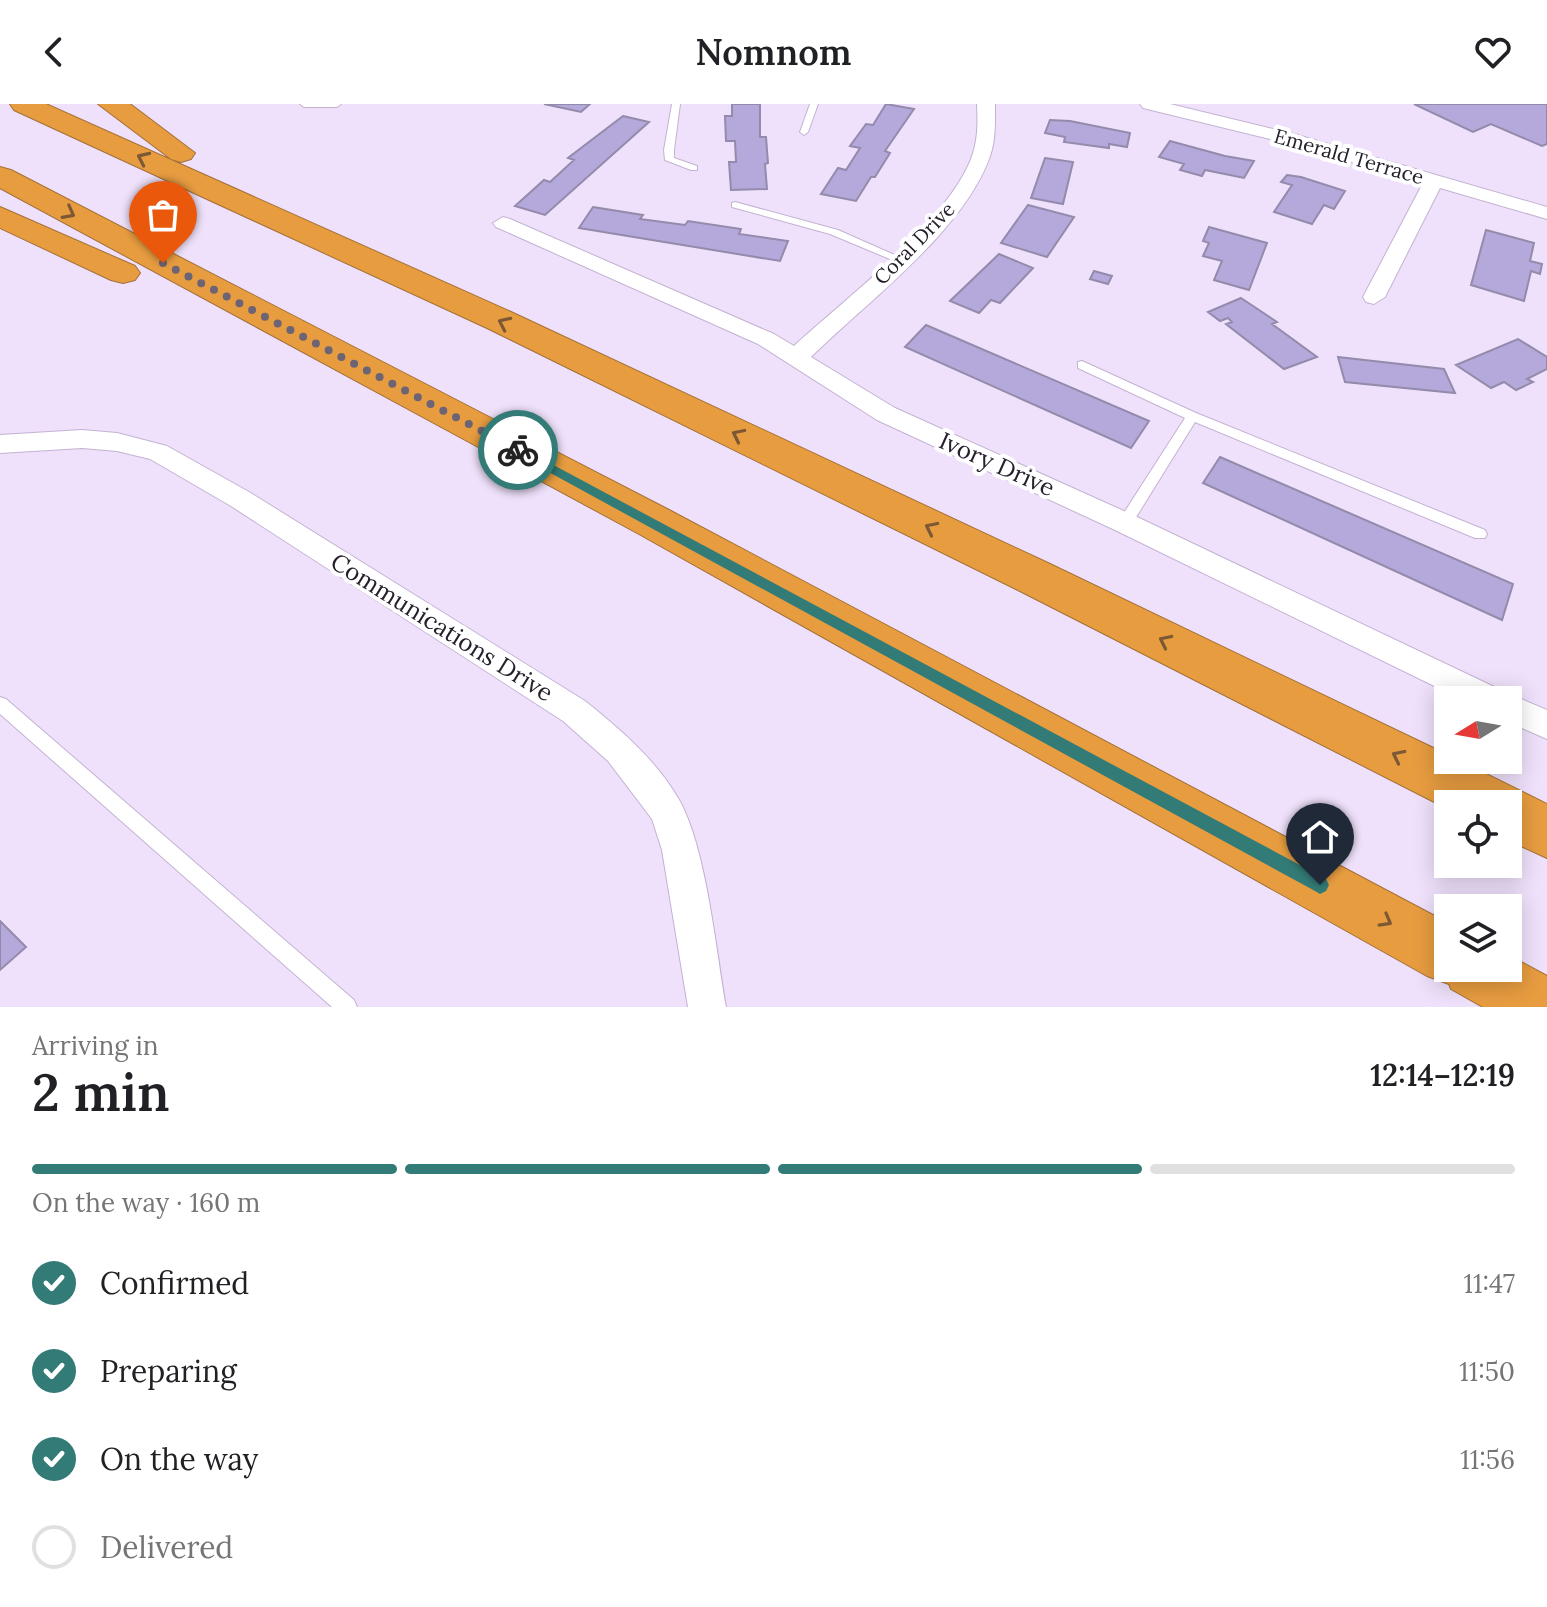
<!DOCTYPE html>
<html lang="en">
<head>
<meta charset="utf-8">
<style>
	:root { --surface:#fff; --page:#f6f6f6; --text:#202124; --muted:#757577; --line:#e0e0e0; --accent:#337b76 }
	body { margin:0; font-family:Lora,serif; background:var(--page); color:var(--text); height:100vh; display:flex; flex-direction:column; font-size:30px; white-space:nowrap }
	* { box-sizing:border-box; margin:0 }
	p { font-size:26px; color:var(--muted) }
	.icon { flex:none; width:44px; height:44px; fill:none; stroke:currentColor; stroke-width:2; stroke-linecap:round; stroke-linejoin:round }
	.map { position:relative; height:903px; overflow:hidden }
	.details { display:flex; flex-direction:column; background:var(--surface); flex:1 }
	.details>* { flex:none }
	.needle { width:52px; rotate:259deg }
	.buttons { position:absolute; left:1434px; top:582px; display:grid; gap:16px }
	.buttons a { display:grid; place-items:center; width:88px; height:88px; border-radius:0px; background:var(--surface); box-shadow:0 4px 20px #0003; font-size:40px }
	.pin { position:absolute; display:grid; place-items:center; width:68px; height:68px; color:#fff; margin:-82px -34px; border-radius:50% 50% 50% 0; rotate:-45deg; box-shadow:0 0 8px #0007 }
	.pin .icon { rotate:45deg }
	.courier { position:absolute; display:grid; place-items:center; width:80px; height:80px; margin:-40px; border:6px solid #337b76; border-radius:50%; background:#fff; color:#222; box-shadow:0 2px 10px #0007 }
	.head em { font-style:normal; font-weight:600 }
	.head div { display:flex; flex-direction:column-reverse }
	.head { display:flex; align-items:center; justify-content:space-between; height:136px; padding:0 32px }
	h1 { font-size:52px; font-weight:600; line-height:60px }
	.bar { display:grid; grid-template-columns:repeat(4,1fr); gap:12px 8px; align-content:center; height:96px; padding:0 32px }
	.bar i { height:10px; border-radius:6px; background:var(--line) }
	.bar .active { background:var(--accent) }
	.bar p { grid-column:span 4 }
	ol { padding:0 32px; list-style:none }
	li { display:flex; align-items:center; gap:24px; height:88px }
	li p { margin-inline-start:auto }
	li .icon { padding:8px; border-radius:50%; background:var(--accent); color:#fff; stroke-width:4 }
	li:last-child { color:var(--muted) }
	li i { width:44px; height:44px; border:4px solid var(--line); border-radius:50% }
	header { display:flex; justify-content:space-between; align-items:center; height:104px; padding:0 32px; background:var(--surface); font-size:36px; font-weight:600 }
	.map>svg:first-child { display:block }
	.building { fill:#b5a8da; stroke:#938bab; stroke-width:2 }
	.lines { fill:none; stroke-linecap:round; stroke-linejoin:round }
	.lane-casing { stroke:#c3b2d2; stroke-width:2 }
	.street-casing { stroke:#c3b2d2; stroke-width:2 }
	.highway-casing { stroke:#a37139; stroke-width:2 }
	.lane { fill:#fff; fill-rule:evenodd }
	.street { fill:#fff; fill-rule:evenodd }
	.highway { fill:#e79c40; fill-rule:evenodd }
	.oneway { stroke:#7d5835 }
	.route { fill:#337b76 }
	.done { stroke:#6c6474; stroke-width:8; stroke-dasharray:0 14.4 }
	.labels { text-anchor:middle; dominant-baseline:central; stroke-width:8; stroke-linejoin:round; paint-order:stroke }
	.far-street-label { font-size:20px; fill:#26202c; stroke:#fff }
	.street-label { font-size:24px; fill:#26202c; stroke:#fff }
</style>
</head>
<body>
<header><svg class="icon" aria-label="back" viewBox="0 0 24 24"><path d="M15 5l-7 7 7 7"/></svg>Nomnom<svg class="icon" aria-label="heart" viewBox="0 0 24 24"><path d="M12 20l-8-8c-3-5 5-10 8-4 3-6 11-1 8 4z"/></svg></header>
<div class="map">
<svg width="1547" height="903" viewBox="0 0 1547 903">
	<rect width="100%" height="100%" fill="#efe1fb"/>
	<path class="building" d="M544,0H590L581,8Z
		M732,0H760V33H766L768,59L765,60L767,85L731,86L729,58H736L735,37H726L725,12H732Z
		M886,0L914,5L885,47L890,49L875,73H871L856,97L821,90L838,64L846,66L860,44L850,42L866,20L873,21Z
		M1414,0H1547V40L1542,42L1491,20L1473,28Z
		M623,12L649,18L545,111L515,102L544,76L550,78L574,56L568,54Z
		M1050,16L1070,17L1130,29L1127,43L1109,40V44L1064,38L1065,33L1045,29Z
		M1170,37L1225,52L1254,57L1244,74L1205,66L1202,72L1180,66L1184,60L1159,53Z
		M1045,54L1073,58L1063,100L1031,94Z
		M1287,71L1301,73L1345,87L1334,105L1324,101L1312,120L1274,108L1292,81L1281,78Z
		M1028,101L1074,113L1047,153L1001,139Z
		M593,103L643,111L640,115L685,121L688,117L741,125L739,130L788,137L780,157L579,124Z
		M1209,123L1267,139L1249,186L1214,176L1222,157L1203,152L1209,139L1203,137Z
		M1486,126L1534,139L1530,157L1542,160L1540,170L1531,167L1524,197L1471,181Z
		M999,150L1033,164L1000,199L991,196L979,209L950,197Z
		M1094,167L1112,172L1108,180L1090,175Z
		M1241,194L1277,218L1272,220L1317,253L1284,265L1226,220L1232,218L1228,214L1220,217L1208,208Z
		M926,221L1149,317L1131,344L905,243Z
		M1518,235L1547,253V265L1527,275L1533,278L1516,286L1504,278L1491,284L1456,261Z
		M1338,253L1444,265L1455,289L1345,278Z
		M1220,353L1513,480L1502,516L1203,379Z
		M0,817L26,843L0,866Z"/>
	<g class="lines">
		<defs>
			<path id="lane" d="M300,0H341L337,3H304Z
				M672,0H680L674,46V54L697,62V66H691L665,56L664,46Z
				M810,0H818L808,28L804,31L800,28Z
				M735,98L838,126L906,156L905,158H897L830,130L732,103V99Z
				M1082,257L1196,309L1485,426L1487,430L1485,434H1475L1195,318L1130,423H1120L1118,419L1120,415L1185,314L1078,264V258Z
				M0,593L6,595L354,896L357,903H332L0,610Z"/>
			<path id="street" d="M977,0H995C995,19 996,37 989,55C962,128 867,198 811,253L895,304L1135,412L1507,589L1547,606V635L1508,618V596H1463L1115,426L877,316L758,240L496,123L493,119L503,113L510,115L774,230L794,242C847,193 945,120 971,55C978,37 978,19 977,0Z
				M1140,0H1170L1294,30L1547,103V115L1440,84L1385,193L1374,200L1366,198L1363,193L1423,79L1282,38L1143,4Z
				M82,326L117,329L167,342L249,388L585,597C620,625 655,655 678,694C706,741 716,847 726,903H688L662,746L652,715L608,657L563,617L231,402L150,355L117,347L82,344L0,349V331Z"/>
			<path id="highway" d="M10,0H46L511,208L1050,460L1448,651V656H1458L1547,700V754L1508,736V700H1448V705L1018,486L487,224L14,6Z
				M98,0H130L195,49L191,55L181,58L171,55Z
				M0,63L11,66L669,406L1448,819V864H1508V851L1547,872V903H1483L1451,885L1449,880L1427,872L639,430L0,84Z
				M0,103L135,162L140,169L135,176L123,179L111,176L0,124Z"/>
		</defs>
		<use href="#lane" class="lane-casing"/>
		<use href="#street" class="street-casing"/>
		<use href="#highway" class="highway-casing"/>
		<use href="#lane" class="lane"/>
		<use href="#street" class="street"/>
		<use href="#highway" class="highway"/>
	</g>
	<defs><path id="oneway-chevron" d="M-2-3.5L2.5 0L-2 3.5" fill="none" stroke-width="1.6" stroke-linecap="round" stroke-linejoin="round" transform="scale(2)"/></defs>
	<g class="oneway">
		<use href="#oneway-chevron" transform="translate(143 54) rotate(-155)"/>
		<use href="#oneway-chevron" transform="translate(69 109) rotate(28)"/>
		<use href="#oneway-chevron" transform="translate(504 219) rotate(-155)"/>
		<use href="#oneway-chevron" transform="translate(738 331) rotate(-154)"/>
		<use href="#oneway-chevron" transform="translate(931 424) rotate(-154)"/>
		<use href="#oneway-chevron" transform="translate(1165 537) rotate(-154)"/>
		<use href="#oneway-chevron" transform="translate(1398 652) rotate(-154)"/>
		<use href="#oneway-chevron" transform="translate(1386 817) rotate(29)"/>
	</g>
	<path class="route" d="M518,342L1326,775L1329,781L1326,787L1320,790L1315,787L514,349V343Z"/>
	<g class="lines">
		<path class="done" d="M163,159L518,346"/>
	</g>
	<g class="labels">
		<g class="far-street-label">
			<text transform="translate(1349 52) rotate(16)">Emerald Terrace</text>
			<text transform="translate(914 139) rotate(-46)">Coral Drive</text>
		</g>
		<g class="street-label">
			<text transform="translate(997 360) rotate(24)">Ivory Drive</text>
			<text transform="translate(442 523) rotate(32)">Communications Drive</text>
		</g>
	</g>
</svg>
<div class="buttons">
<a><svg class="needle" viewBox="-14 -14 28 28"><path d="M0-13l5 13h-10z" fill="#e53935"/><path d="M0 13l5-13h-10z" fill="#757577"/></svg></a>
<a><svg class="icon" aria-label="locate" viewBox="0 0 24 24"><circle cx="12" cy="12" r="6"/><path d="M12 2v4M12 18v4M2 12h4M18 12h4"/></svg></a>
<a><svg class="icon" aria-label="layers" viewBox="0 0 24 24"><path d="M12 4l9 5-9 5-9-5zM3 14l9 5 9-5"/></svg></a>
</div>
<div class="pin" style="left:163px;top:159px;background:#ea580c"><svg class="icon" aria-label="bag" viewBox="0 0 24 24"><path d="M5 8h14l-1 12H6zM9 8a3 3 0 0 1 6 0"/></svg></div>
<div class="pin" style="left:1320px;top:781px;background:#1f2937"><svg class="icon" aria-label="home" viewBox="0 0 24 24"><path d="M3 11l9-7 9 7M6 9v11h12V9"/></svg></div>
<div class="courier" style="left:518px;top:346px"><svg class="icon" aria-label="bike" viewBox="0 0 24 24"><circle cx="6" cy="16" r="4"/><circle cx="18" cy="16" r="4"/><path d="M6 16l4-8h5l3 8M10 8l3 8H6M13 5h3"/></svg></div>
</div>
<section class="details">
<div class="head"><div><h1>2 min</h1><p>Arriving in</p></div><em>12:14–12:19</em></div>
<div class="bar"><i class="active"></i><i class="active"></i><i class="active"></i><i></i><p>On the way · 160 m</p></div>
<ol>
<li><svg class="icon" aria-label="check" viewBox="0 0 24 24"><path d="M5 12l5 5 9-10"/></svg>Confirmed<p>11:47</p></li>
<li><svg class="icon" aria-label="check" viewBox="0 0 24 24"><path d="M5 12l5 5 9-10"/></svg>Preparing<p>11:50</p></li>
<li><svg class="icon" aria-label="check" viewBox="0 0 24 24"><path d="M5 12l5 5 9-10"/></svg>On the way<p>11:56</p></li>
<li><i></i>Delivered</li>
</ol>
</section>
</body>
</html>
